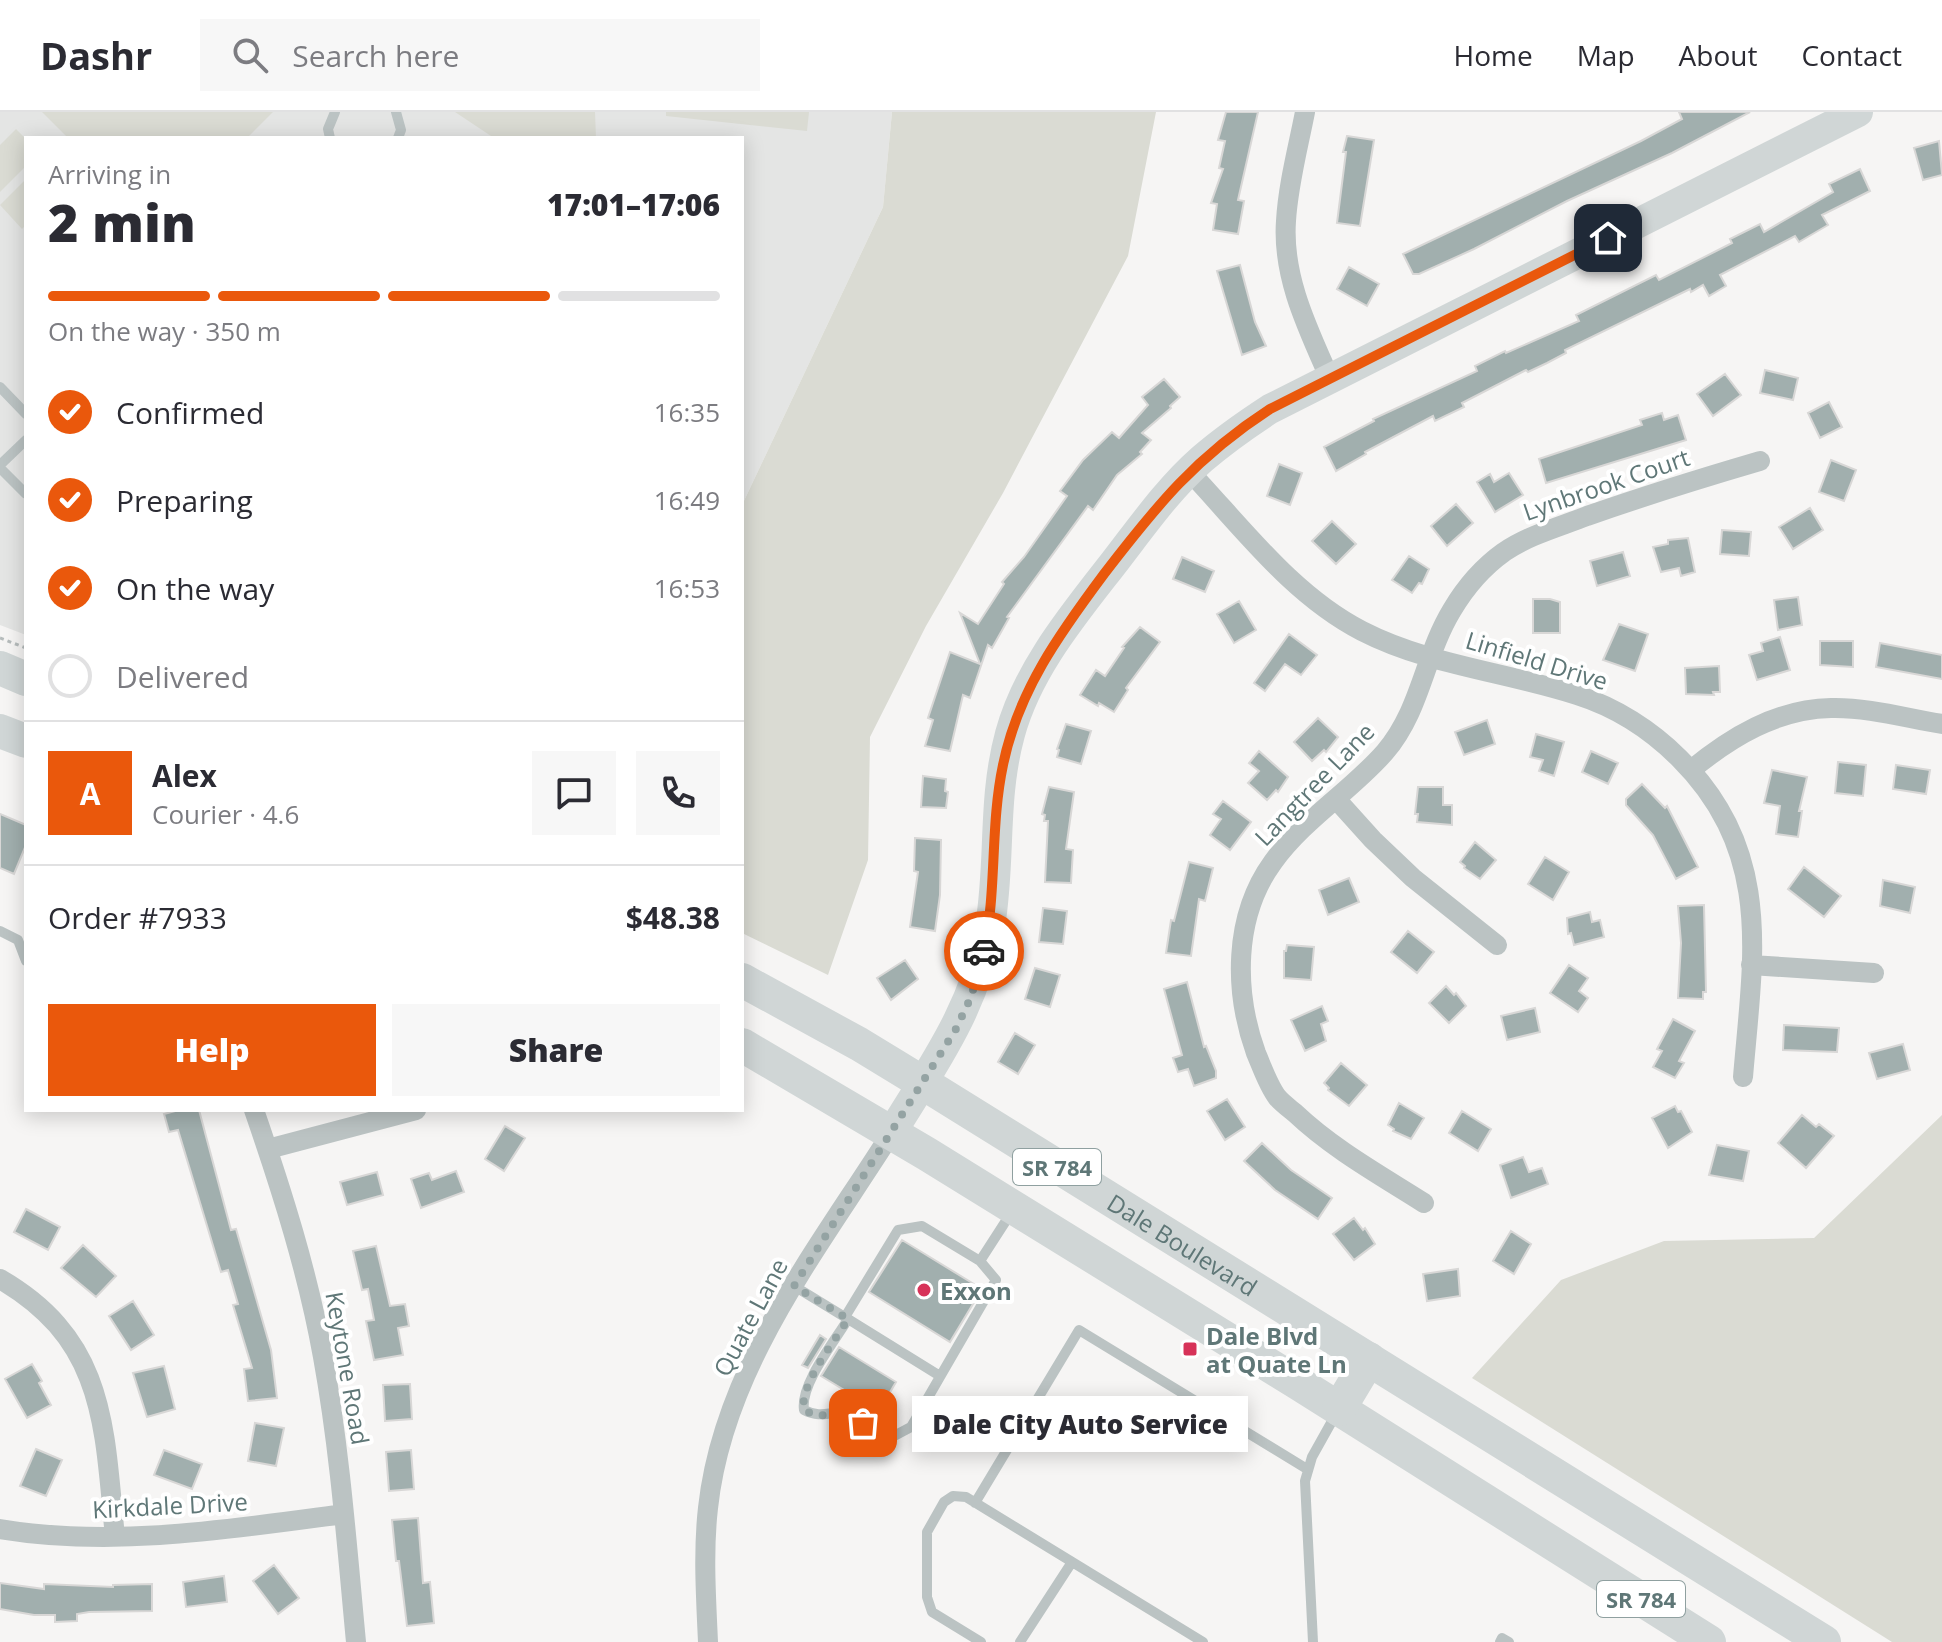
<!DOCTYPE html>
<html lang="en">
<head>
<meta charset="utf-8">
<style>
	:root { --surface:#fff; --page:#f7f7f7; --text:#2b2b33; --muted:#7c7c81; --line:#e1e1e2; --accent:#ea580c }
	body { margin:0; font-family:"Open Sans",sans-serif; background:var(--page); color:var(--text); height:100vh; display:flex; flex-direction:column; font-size:30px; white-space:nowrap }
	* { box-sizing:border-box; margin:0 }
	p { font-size:26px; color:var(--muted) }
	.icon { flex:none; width:44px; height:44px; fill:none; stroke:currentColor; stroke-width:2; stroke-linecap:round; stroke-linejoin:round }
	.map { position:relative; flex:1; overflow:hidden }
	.details { position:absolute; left:24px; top:24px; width:720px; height:976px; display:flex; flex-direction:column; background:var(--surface); border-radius:0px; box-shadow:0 4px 20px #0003 }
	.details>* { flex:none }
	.pin { position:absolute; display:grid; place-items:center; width:68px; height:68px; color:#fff; margin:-34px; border-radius:16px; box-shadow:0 4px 12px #0006 }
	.courier { position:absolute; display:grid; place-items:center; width:80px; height:80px; margin:-40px; border:6px solid #ea580c; border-radius:50%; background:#fff; color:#222; box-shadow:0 2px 10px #0007 }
	.bubble { position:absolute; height:56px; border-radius:0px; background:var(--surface); box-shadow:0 4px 20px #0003; font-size:26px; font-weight:800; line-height:56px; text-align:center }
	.headline em { font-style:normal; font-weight:800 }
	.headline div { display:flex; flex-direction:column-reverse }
	.headline { display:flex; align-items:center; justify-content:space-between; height:136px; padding:0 24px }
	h1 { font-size:52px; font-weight:800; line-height:60px }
	.bar { display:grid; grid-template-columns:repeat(4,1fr); gap:12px 8px; align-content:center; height:96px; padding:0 24px }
	.bar i { height:10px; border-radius:6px; background:var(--line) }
	.bar .current { background:var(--accent) }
	.bar p { grid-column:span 4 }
	.line { display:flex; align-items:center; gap:20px; padding:0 24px; border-top:2px solid var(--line) }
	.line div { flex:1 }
	.round { display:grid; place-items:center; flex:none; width:84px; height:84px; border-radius:0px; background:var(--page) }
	ol { padding:0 24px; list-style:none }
	li { display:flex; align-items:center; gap:24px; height:88px }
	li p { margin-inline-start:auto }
	li .icon { padding:8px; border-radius:50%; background:var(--accent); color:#fff; stroke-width:4 }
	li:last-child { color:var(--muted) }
	li i { width:44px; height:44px; border:4px solid var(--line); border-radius:50% }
	.button { display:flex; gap:16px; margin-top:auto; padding:16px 24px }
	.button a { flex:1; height:92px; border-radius:0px; background:var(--accent); color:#fff; font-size:32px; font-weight:800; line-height:92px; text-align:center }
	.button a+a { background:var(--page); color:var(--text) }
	header { display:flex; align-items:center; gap:48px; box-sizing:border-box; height:112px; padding:0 40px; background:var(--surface); border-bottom:2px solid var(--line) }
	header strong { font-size:38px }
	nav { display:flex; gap:44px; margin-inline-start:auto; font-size:28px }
	.search { width:560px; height:72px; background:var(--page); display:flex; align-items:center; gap:20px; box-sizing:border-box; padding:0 28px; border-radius:0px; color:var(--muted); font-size:30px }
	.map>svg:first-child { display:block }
	.built { fill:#e4e5e4 }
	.green { fill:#dadbd3 }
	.building { fill:#a1afae; stroke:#d8d7d6; stroke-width:2 }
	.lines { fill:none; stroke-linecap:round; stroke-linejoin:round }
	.path { stroke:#b6bcbc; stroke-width:3; stroke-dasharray:4 4; stroke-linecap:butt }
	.lane { stroke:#bbc3c3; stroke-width:10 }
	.street { stroke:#bbc3c3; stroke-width:20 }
	.secondary { stroke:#d0d6d6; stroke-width:30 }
	.primary { stroke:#d0d6d6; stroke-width:34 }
	.done { stroke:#94a3a3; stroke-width:8; stroke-dasharray:0 14.4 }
	.route { stroke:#ea580c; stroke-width:10 }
	.poi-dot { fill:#d73359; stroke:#fff; stroke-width:3 }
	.labels { text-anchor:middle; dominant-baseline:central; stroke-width:8; stroke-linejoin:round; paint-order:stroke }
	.shield { fill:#fff; stroke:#8fa0a0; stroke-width:2 }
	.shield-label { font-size:22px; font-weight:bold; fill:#5f7777 }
	.street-label { font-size:24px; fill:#5f7777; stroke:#fff }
	.poi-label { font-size:24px; font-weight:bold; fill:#5f7777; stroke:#fff; text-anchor:start }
</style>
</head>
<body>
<header>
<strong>Dashr</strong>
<div class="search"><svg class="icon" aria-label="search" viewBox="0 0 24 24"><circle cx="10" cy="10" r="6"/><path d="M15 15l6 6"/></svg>Search here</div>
<nav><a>Home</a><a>Map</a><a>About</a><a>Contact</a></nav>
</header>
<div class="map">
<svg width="1942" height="1530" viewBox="0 0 1942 1530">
	<rect width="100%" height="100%" fill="#f6f5f4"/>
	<path class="built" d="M0,0H892L883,95L742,393V26H26V523L0,513Z"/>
	<path class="green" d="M42,0H273L247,26H68Z
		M455,0H595L596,26H494Z
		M666,0H809L807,19L666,4Z
		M892,0H1156L1128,144L1003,381L926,514L870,625L868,748L828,863L742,821V393L883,95Z
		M16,17L26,27V54L0,80V33Z
		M26,67V113L22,117L0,93Z
		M1942,1003V1530H1892L1472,1266L1561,1168L1664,1129L1814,1126Z"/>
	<path class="building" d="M1226,0H1258L1238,88L1244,89L1238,122L1213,118L1217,92L1211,91L1223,57L1219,56L1225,29L1218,28Z
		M1679,0H1750L1672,41L1567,89L1474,137L1419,162H1413L1403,142L1641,29L1682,7Z
		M1347,24L1374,28L1360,114L1337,111L1346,40H1343Z
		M1939,29L1942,63L1923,68L1914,36Z
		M1860,57L1870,79L1822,103L1828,113L1799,130L1795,124L1720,163L1726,174L1709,184L1703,173L1691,180L1690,177L1565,238L1566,241L1547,251L1528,260L1526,258L1462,291L1464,295L1435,309L1433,304L1365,340L1366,342L1336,359L1324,335L1374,309L1373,307L1477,259L1475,254L1505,239L1506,241L1579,209L1576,203L1656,163L1659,168L1732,131L1730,127L1760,112L1764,120L1833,80L1829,72Z
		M1240,153L1255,210L1266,234L1242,243L1217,159Z
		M1349,155L1379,172L1367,194L1337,177Z
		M1765,258L1798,266L1793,288L1760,281Z
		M1725,262L1741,283L1713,304L1697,282Z
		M1164,267L1180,285L1170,294L1171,296L1142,321L1151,328L1140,340L1142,342L1117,363L1093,398L1088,394L1007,505L1009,506L992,536L988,533L970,586L963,583L950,639L925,634L933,608L928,606L950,540L980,552L960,501L978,512L1004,472L1002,470L1024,445L1067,384L1060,379L1083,348L1112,320L1119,326L1148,293L1142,285Z
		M1829,290L1842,315L1820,326L1808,301Z
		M1662,301L1664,308L1678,303L1686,328L1546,371L1539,347L1642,313L1640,308Z
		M1831,348L1856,358L1844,389L1819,380Z
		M1279,352L1302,361L1290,393L1267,384Z
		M1509,361L1523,383L1495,400L1477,370L1490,362L1494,370Z
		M1456,392L1473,411L1447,434L1431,414Z
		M1810,396L1823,418L1793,437L1779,415Z
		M1332,409L1356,432L1336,452L1312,429Z
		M1722,418L1751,420L1749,444L1720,442Z
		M1688,426L1695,460L1681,464L1679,456L1661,460L1653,435L1668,432V428Z
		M1623,440L1630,464L1597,474L1590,449Z
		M1409,444L1429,457L1422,472L1419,471L1412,481L1392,468Z
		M1182,445L1214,459L1205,480L1173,467Z
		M1798,485L1802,513L1778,518L1774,488Z
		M1533,487H1550L1560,490V521H1533Z
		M1239,489L1256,518L1234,531L1217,502Z
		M1619,512L1648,522L1635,559L1603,548Z
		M1140,515L1160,530L1126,576L1128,578L1114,600L1099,591L1098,594L1080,583L1096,558L1105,564L1124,536L1122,535Z
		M1289,522L1317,543L1301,563L1285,552L1265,579L1254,571Z
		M1780,525L1790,558L1757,568L1749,543L1763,539L1761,531Z
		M1820,529H1853V555L1820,553Z
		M1880,531L1942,543V567L1876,555Z
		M1719,554L1720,580H1713L1714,583L1686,582L1685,556Z
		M1318,606L1338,625L1326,640L1324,638L1312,649L1294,630Z
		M1487,608L1495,632L1464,643L1455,620Z
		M1066,612L1091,619L1081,652L1057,645L1059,638L1057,637Z
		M1536,622L1564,630L1554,664L1539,659L1543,648L1530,645Z
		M1259,639L1288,665L1278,680L1276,678L1267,688L1248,671L1259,659L1249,651Z
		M1591,639L1618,651L1608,672L1582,660Z
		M1838,650L1866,653L1863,684L1835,681Z
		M1896,653L1930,658L1926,682L1893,677Z
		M1772,658L1807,665L1799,699H1802L1798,725L1776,722L1780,694L1764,691Z
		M923,664L946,667L945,679L948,680L946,696L921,695Z
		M1642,672L1665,696L1667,694L1698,755L1676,767L1653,723L1626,693V687Z
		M1049,675L1074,680L1066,737L1073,738L1071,771L1045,770L1048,709H1044L1045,703L1042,702Z
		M1418,675H1443V693H1452V713L1417,710L1418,702H1415Z
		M1223,689L1251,710L1230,738L1210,723L1221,707L1213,702Z
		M0,702L26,713V733L14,762L0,756Z
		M915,726L941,728L940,783L935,819L910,815L918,760L914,759Z
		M1475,730L1496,748L1480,767L1464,756L1465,754L1460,750Z
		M1545,745L1569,760L1553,788L1528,772Z
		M1189,750L1213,756L1205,789L1199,787L1191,844L1166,841L1171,808L1174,809Z
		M1804,755L1841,784L1824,805L1788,777Z
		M1349,766L1359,790L1328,803L1319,778Z
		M1883,768L1915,775L1910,801L1880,794Z
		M1704,793L1706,880H1703V887L1678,886L1681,831L1678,794Z
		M1043,796L1067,799L1063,832L1039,830Z
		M1590,800L1592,810L1600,808L1604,825L1574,833L1571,821L1568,822L1567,806Z
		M1408,819L1434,840L1417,861L1391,840Z
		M1287,833L1314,835L1311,868L1284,866V839H1286Z
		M905,848L918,867L891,888L877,866Z
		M1569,853L1588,866L1579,879L1588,886L1578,900L1550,881Z
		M1035,856L1060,863L1050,895L1025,887Z
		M1187,870L1204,935L1206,934L1216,959V966L1194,974L1188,957L1178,960L1173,946L1182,943L1164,877Z
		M1446,874L1454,883L1456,881L1466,894L1449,911L1429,891Z
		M1322,894L1328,909L1321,912L1326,929L1305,939L1291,908Z
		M1535,896L1540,920L1507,928L1501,904Z
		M1673,907L1695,919L1679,949L1684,951L1675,966L1653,955L1662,939L1657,937Z
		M1784,913L1839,916L1837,940L1783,938Z
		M1015,921L1035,933L1018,962L998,950Z
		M1903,932L1910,958L1877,967L1869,941Z
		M1341,951L1367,973L1349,994L1328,978L1329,976L1324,971Z
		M1227,987L1245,1015L1225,1028L1207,999Z
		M1399,991L1424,1006L1411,1027L1393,1019L1394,1017L1388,1013Z
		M1675,994L1678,1000L1681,999L1692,1020L1668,1036L1652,1006Z
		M179,998H199L231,1118L236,1117L271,1238L277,1286L248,1289L244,1257L252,1256L233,1193L238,1192L228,1158L221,1160L178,1018L169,1020L164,1002Z
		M1462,999L1491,1017L1478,1039L1449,1021Z
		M1802,1003L1816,1015L1819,1012L1834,1024L1806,1056L1778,1031Z
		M505,1014L525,1026L504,1059L485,1047Z
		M1262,1031L1291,1058L1332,1086L1318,1107L1275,1078L1244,1049Z
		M1717,1033L1749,1039L1743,1069L1709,1063Z
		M1523,1045L1529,1060L1542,1056L1548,1072L1511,1086L1500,1053Z
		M456,1059L464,1080L421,1096L411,1067L429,1061L432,1068Z
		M377,1060L383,1083L347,1093L340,1070Z
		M26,1097L60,1115L48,1138L14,1120Z
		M1354,1106L1363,1118L1365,1116L1375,1132L1354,1148L1333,1122Z
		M1511,1119L1531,1132L1514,1162L1493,1149Z
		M902,1128L982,1177L950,1230L869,1180Z
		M83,1133L116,1164L96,1185L61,1156Z
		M376,1134L390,1194L405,1192L409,1214L398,1216L403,1243L374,1248L366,1209L374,1208L368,1177L362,1178L353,1139Z
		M1458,1157L1460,1184L1427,1189L1423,1162Z
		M133,1189L154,1223L131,1238L109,1204Z
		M820,1223L826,1227L808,1256L802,1253Z
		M839,1235L896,1270L879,1299L821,1264Z
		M32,1252L42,1269L39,1271L51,1293L27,1306L5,1267Z
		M164,1254L175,1297L147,1305L133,1261Z
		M410,1272L412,1307L385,1309L383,1273Z
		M255,1311L284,1316L276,1354L248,1349Z
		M36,1337L62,1348L46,1384L20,1374Z
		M164,1338L202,1352L192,1377L154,1363Z
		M411,1338L414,1377L389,1379L386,1340Z
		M418,1406L423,1471L430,1470L434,1511L407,1514L399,1449H396L392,1408Z
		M274,1453L299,1486L278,1502L253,1469Z
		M224,1464L227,1490L186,1495L183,1470Z
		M0,1471L44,1477V1472L113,1475V1473L152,1472V1499L89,1500L77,1502V1509L55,1510V1503H34L0,1497Z"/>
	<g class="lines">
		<path class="path" d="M0,526L26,536"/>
		<path class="lane" d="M396,0L401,18L398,26
			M330,26L328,17L335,0
			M0,275L26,302
			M0,353L26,328
			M0,356L26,382
			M0,819L18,828L26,849
			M794,1174L848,1207
			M845,1205L898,1118L922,1114L980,1149
			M940,1264L848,1207C835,1229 800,1272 804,1298C824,1308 831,1297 847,1302C863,1306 877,1319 894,1324L911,1315L996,1168L980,1149L1011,1101
			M975,1391L1079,1218L1307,1357
			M981,1530L932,1500L927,1485V1420L944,1390L953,1384L966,1385L1203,1530
			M1020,1530L1072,1450
			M1313,1530L1305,1369L1312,1345L1336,1302
			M1500,1530L1502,1526L1509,1530"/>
		<path class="street" d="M1305,0C1298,36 1288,73 1286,109C1282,165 1308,217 1330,267
			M1189,359C1242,415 1292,483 1362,519C1428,553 1506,560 1577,583C1615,595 1651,618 1679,646C1774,741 1753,844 1743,965
			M1691,658C1731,625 1777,597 1831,596C1867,595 1906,606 1942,612
			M1336,687L1373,728L1413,766L1497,833
			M1751,853L1874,861
			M254,998C282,1079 308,1161 323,1245C340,1339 347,1435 356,1530
			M268,1037L416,998
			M1424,1091C1380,1063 1333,1037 1295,1001C1289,996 1282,991 1277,985C1268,973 1262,955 1256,941C1234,880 1233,805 1273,750C1304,707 1351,679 1385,640C1421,598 1424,544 1452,498C1465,476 1483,455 1504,440C1529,423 1559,415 1587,404C1644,384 1702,366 1760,349
			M0,1167C107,1229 104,1316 115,1425
			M0,1417C113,1436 232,1417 344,1402
			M708,1530C706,1485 703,1440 708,1396C723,1255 819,1136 892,1020"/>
		<path class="secondary" d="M892,1020C935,950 974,897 990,814C1001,750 992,688 1010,622C1028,556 1075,501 1116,448C1143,413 1169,376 1202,347C1224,328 1247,312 1270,297L1858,0"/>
		<g class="primary">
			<path d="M0,556L26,567"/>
			<path d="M0,619L26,629"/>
			<path id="s1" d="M742,868L859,932L923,971L1824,1530"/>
			<path d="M742,933L927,1042L1298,1271L1709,1530"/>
			<path d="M1339,1297L1369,1247"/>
		</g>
	</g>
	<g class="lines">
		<path class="done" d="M863,1311L846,1301L816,1304L804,1298C799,1273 835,1229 848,1207L794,1174L956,917L971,885L984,839"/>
		<path class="route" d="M984,839C997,778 990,714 1003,653C1018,579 1060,521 1104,462C1157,393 1196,345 1270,297L1608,126"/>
	</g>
	<g class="poi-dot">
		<circle cx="924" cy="1178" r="8"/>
		<rect x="1182" y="1229" width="16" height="16" rx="4"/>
	</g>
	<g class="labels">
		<g class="shield">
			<rect x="1013" y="1037" width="88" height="36" rx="6"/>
			<rect x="1597" y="1469" width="88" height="36" rx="6"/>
		</g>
		<g class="shield-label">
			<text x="1057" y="1055">SR 784</text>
			<text x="1641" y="1487">SR 784</text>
		</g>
		<g class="street-label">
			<text transform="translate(1606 372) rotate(-19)">Lynbrook Court</text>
			<text transform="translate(1537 548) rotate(17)">Linfield Drive</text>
			<text transform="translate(1314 672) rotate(-46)">Langtree Lane</text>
			<text stroke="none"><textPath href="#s1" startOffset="514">Dale Boulevard</textPath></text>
			<text transform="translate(750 1205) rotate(-62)">Quate Lane</text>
			<text transform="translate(348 1256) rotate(80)">Keytone Road</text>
			<text transform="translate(170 1393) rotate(-3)">Kirkdale Drive</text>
		</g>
		<g class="poi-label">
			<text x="940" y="1178">Exxon</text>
			<text x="1206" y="1223">Dale Blvd<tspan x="1206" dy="28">at Quate Ln</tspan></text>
		</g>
	</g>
</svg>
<div class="pin" style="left:863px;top:1311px;background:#ea580c"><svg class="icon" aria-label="bag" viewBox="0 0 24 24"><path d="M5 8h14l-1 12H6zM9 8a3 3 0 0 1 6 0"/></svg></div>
<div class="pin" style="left:1608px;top:126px;background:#1f2937"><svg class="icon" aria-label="home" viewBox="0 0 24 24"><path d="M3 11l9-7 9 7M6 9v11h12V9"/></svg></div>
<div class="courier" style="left:984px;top:839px"><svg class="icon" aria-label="car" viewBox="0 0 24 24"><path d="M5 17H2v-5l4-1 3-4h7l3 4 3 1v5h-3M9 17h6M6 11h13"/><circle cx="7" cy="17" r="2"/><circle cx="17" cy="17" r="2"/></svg></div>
<div class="bubble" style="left:912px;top:1284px;width:336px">Dale City Auto Service</div>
<section class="details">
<div class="headline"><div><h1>2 min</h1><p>Arriving in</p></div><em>17:01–17:06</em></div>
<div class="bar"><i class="current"></i><i class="current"></i><i class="current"></i><i></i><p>On the way · 350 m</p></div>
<ol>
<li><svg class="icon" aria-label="check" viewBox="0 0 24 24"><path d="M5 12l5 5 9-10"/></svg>Confirmed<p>16:35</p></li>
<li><svg class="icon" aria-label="check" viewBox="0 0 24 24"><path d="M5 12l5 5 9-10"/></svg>Preparing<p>16:49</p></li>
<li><svg class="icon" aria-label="check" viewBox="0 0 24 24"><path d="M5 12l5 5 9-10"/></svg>On the way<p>16:53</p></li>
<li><i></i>Delivered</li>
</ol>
<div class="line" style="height:144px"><b class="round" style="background:var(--accent);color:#fff">A</b><div><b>Alex</b><p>Courier · 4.6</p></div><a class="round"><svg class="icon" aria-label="chat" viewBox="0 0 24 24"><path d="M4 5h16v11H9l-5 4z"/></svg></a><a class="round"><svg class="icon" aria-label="phone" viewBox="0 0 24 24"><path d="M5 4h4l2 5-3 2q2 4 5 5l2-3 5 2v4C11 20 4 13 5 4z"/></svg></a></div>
<div class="line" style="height:104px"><div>Order #7933</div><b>$48.38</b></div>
<div class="button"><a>Help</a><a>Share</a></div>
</section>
</div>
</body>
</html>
